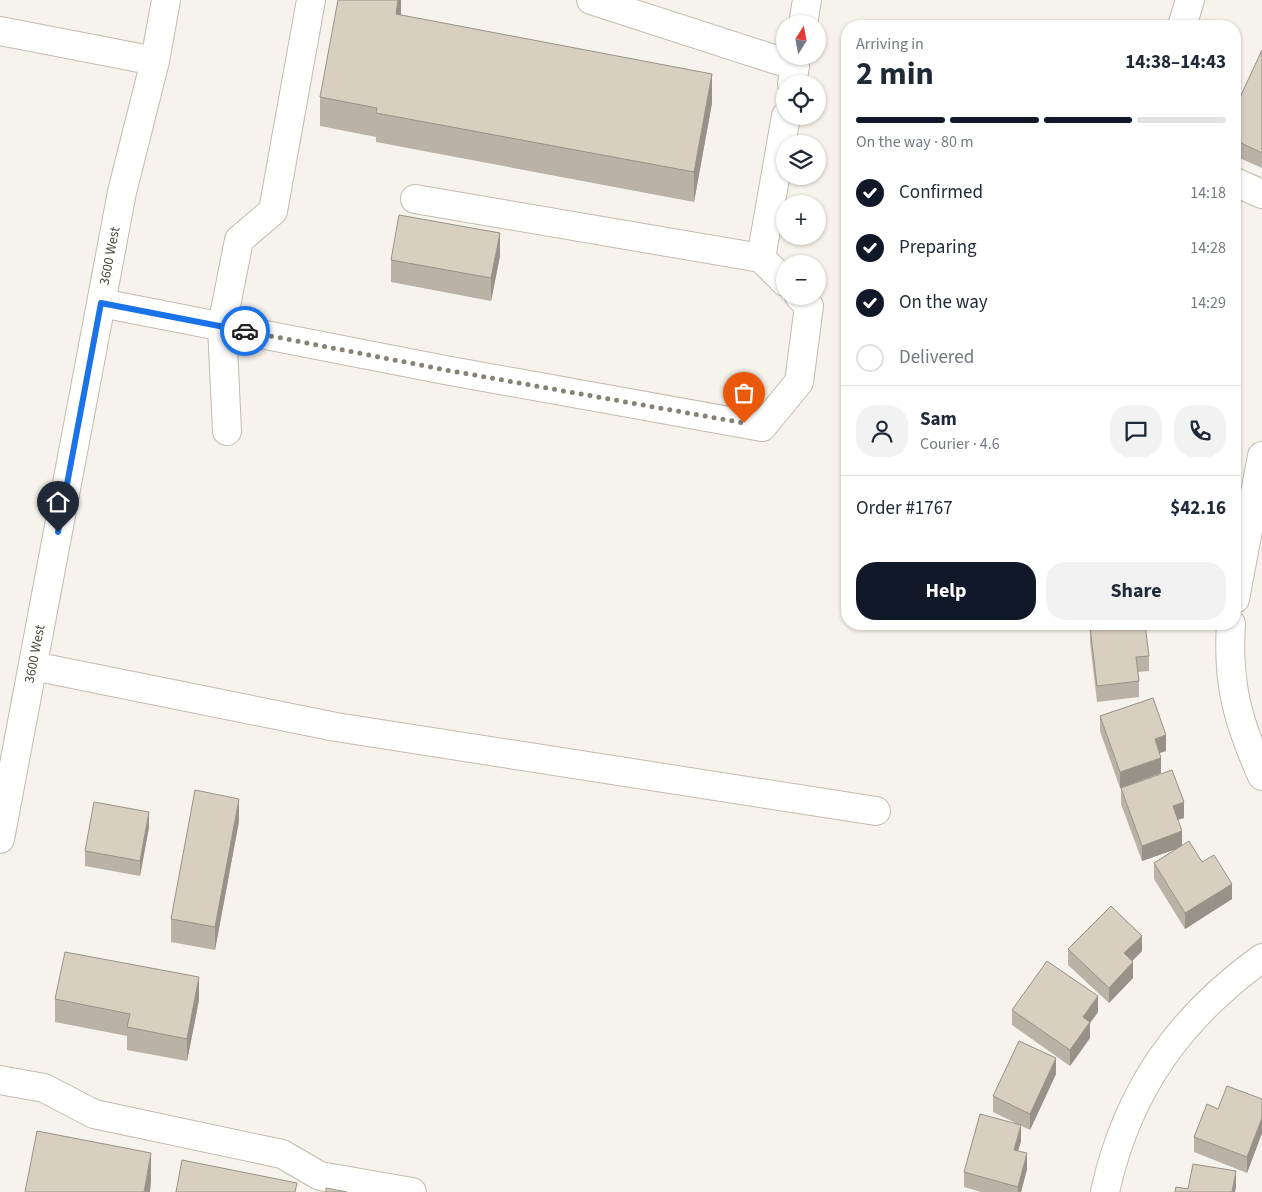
<!DOCTYPE html>
<html lang="en">
<head>
<meta charset="utf-8">
<style>
	:root { --surface:#fff; --page:#f2f2f3; --text:#1f2937; --muted:#747a83; --line:#e0e1e3; --accent:#111827 }
	body { margin:0; font-family:"Source Sans 3",sans-serif; background:var(--page); color:var(--text); height:100vh; display:flex; flex-direction:column; font-size:19px; white-space:nowrap }
	* { box-sizing:border-box; margin:0 }
	p { font-size:16px; color:var(--muted) }
	.icon { flex:none; width:28px; height:28px; fill:none; stroke:currentColor; stroke-width:2; stroke-linecap:round; stroke-linejoin:round }
	.map { position:relative; flex:1; overflow:hidden }
	.sheet { position:absolute; left:841px; top:20px; width:400px; height:610px; display:flex; flex-direction:column; background:var(--surface); border-radius:20px; box-shadow:0 1px 4px #0004 }
	.sheet>* { flex:none }
	.needle { width:32px; rotate:11deg }
	.fabs { position:absolute; left:776px; top:15px; display:grid; gap:10px }
	.fabs a { display:grid; place-items:center; width:50px; height:50px; border-radius:50%; background:var(--surface); box-shadow:0 1px 4px #0004; font-size:25px }
	.pin { position:absolute; display:grid; place-items:center; width:42px; height:42px; color:#fff; margin:-51px -21px; border-radius:50% 50% 50% 0; rotate:-45deg; box-shadow:0 0 5px #0007 }
	.pin .icon { rotate:45deg }
	.courier { position:absolute; display:grid; place-items:center; width:50px; height:50px; margin:-25px; border:4px solid #1a73e8; border-radius:50%; background:#fff; color:#222; box-shadow:0 1px 6px #0007 }
	.head em { font-style:normal; font-weight:700 }
	.head div { display:flex; flex-direction:column-reverse }
	.head { display:flex; align-items:center; justify-content:space-between; height:85px; padding:0 15px }
	h1 { font-size:32px; font-weight:700; line-height:38px }
	.bar { display:grid; grid-template-columns:repeat(4,1fr); gap:8px 5px; align-content:center; height:60px; padding:0 15px }
	.bar i { height:6px; border-radius:4px; background:var(--line) }
	.bar .active { background:var(--accent) }
	.bar p { grid-column:span 4 }
	.line { display:flex; align-items:center; gap:12px; padding:0 15px; border-top:1px solid var(--line) }
	.line div { flex:1 }
	.round { display:grid; place-items:center; flex:none; width:52px; height:52px; border-radius:20px; background:var(--page) }
	ol { padding:0 15px; list-style:none }
	li { display:flex; align-items:center; gap:15px; height:55px }
	li p { margin-inline-start:auto }
	li .icon { padding:5px; border-radius:50%; background:var(--accent); color:#fff; stroke-width:4 }
	li:last-child { color:var(--muted) }
	li i { width:28px; height:28px; border:2px solid var(--line); border-radius:50% }
	.primary-button { display:flex; gap:10px; margin-top:auto; padding:10px 15px }
	.primary-button a { flex:1; height:58px; border-radius:20px; background:var(--accent); color:#fff; font-size:20px; font-weight:700; line-height:58px; text-align:center }
	.primary-button a+a { background:var(--page); color:var(--text) }
	.map>svg:first-child { display:block }
	.lines { fill:none; stroke-linecap:round; stroke-linejoin:round }
	.minor-casing { stroke:#c2bbae; stroke-width:30 }
	.minor { stroke:#fff; stroke-width:28 }
	.wall { fill:#bab2a6 }
	.shaded-wall { fill:#979187 }
	.building { fill:#d8cfc1; stroke:#979187 }
	.done { stroke:#878178; stroke-width:5; stroke-dasharray:0 9 }
	.route { stroke:#1a73e8; stroke-width:6 }
	.labels { text-anchor:middle; dominant-baseline:central; stroke-width:4; stroke-linejoin:round; paint-order:stroke }
	.street-label { font-size:14px; fill:#4b4439; stroke:#fff }
</style>
</head>
<body>
<div class="map">
<svg width="1262" height="1192" viewBox="0 0 1262 1192">
	<rect width="100%" height="100%" fill="#f6f3ec"/>
	<g class="lines">
		<defs>
			<path id="minor" d="M591,0L795,66L792,84
				M803,24L807,0
				M1182,26L1190,0
				M0,31L155,61
				M1235,182L1262,194
				M415,199L761,258L786,116
				M761,258L785,282
				M101,303L445,370L762,427L799,382L809,306L799,296
				M227,431L222,326L239,240L273,211L311,0
				M1235,599L1262,456
				M1231,624C1227,684 1238,722 1262,776
				M33,666L336,727L876,811
				M0,839L122,192L155,61L166,0
				M0,1080L44,1088L94,1114L282,1154L320,1176L412,1192
				M1105,1192C1127,1091 1179,1018 1262,958"/>
		</defs>
		<use href="#minor" class="minor-casing"/>
		<use href="#minor" class="minor"/>
	</g>
	<path class="wall" d="M401,0V15L712,103L694,202L376,142V137L320,126V97Z
		M1262,50V168L1235,156V108Z
		M500,256L491,301L391,282V260Z
		M1090,627L1149,656V671L1138,672L1139,681V697L1097,702L1090,642Z
		M1100,716L1166,751L1160,753L1161,773L1120,788L1100,731Z
		M1121,788L1184,818L1178,820L1182,845L1202,862L1232,899L1185,929L1154,879V863L1176,849L1142,861L1121,804Z
		M239,821L215,950L171,942V919Z
		M149,827L140,876L85,866V851Z
		M1068,949L1142,951L1132,961L1133,978L1109,1003L1068,965Z
		M55,999L199,1000L187,1061L127,1050V1036L55,1022Z
		M1012,1010L1098,1012L1090,1023V1038L1070,1066L1012,1025Z
		M1056,1074L1030,1130L993,1112V1096Z
		M1262,1099V1133L1247,1173L1194,1152V1137L1218,1109Z
		M1021,1141L1018,1151L1027,1169L1021,1192H981L964,1187V1172Z"/>
	<path class="shaded-wall" d="M398,0H401V16L396,14Z
		M712,74V103L694,202V172Z
		M500,233V256L491,301V278Z
		M1166,735V751L1155,754V739Z
		M1161,758V773L1120,788V772Z
		M239,799V821L215,950V927Z
		M1184,802V818L1173,821V806Z
		M149,812V827L140,876V861Z
		M1182,831V847L1142,861V846Z
		M1232,884V899L1185,929V913Z
		M1142,936V951L1124,969V953Z
		M1133,962V978L1109,1003V988Z
		M199,977V1000L187,1061V1039Z
		M1098,996V1012L1090,1023V1038L1070,1066V1050L1083,1017Z
		M1056,1058V1074L1030,1130V1114Z
		M1262,1118V1133L1247,1173V1157Z
		M1021,1125V1141L1014,1165V1150Z
		M151,1153V1182L150,1192H144Z
		M1027,1153V1169L1021,1192H1018V1187Z
		M1236,1171V1187L1235,1192H1232Z"/>
	<path class="building" d="M338,0H398L396,14L712,74L694,172L376,113L377,108L320,97Z
		M1262,50V153L1235,140V108Z
		M399,215L500,233L491,278L391,260Z
		M1115,624H1145L1149,656L1136,657L1139,681L1097,686L1090,627Z
		M1153,698L1166,735L1155,739L1161,758L1120,772L1100,716Z
		M1172,770L1184,802L1173,806L1182,831L1142,846L1121,788Z
		M195,790L239,799L215,927L171,919Z
		M94,802L149,812L140,861L85,851Z
		M1189,841L1202,862L1214,855L1232,884L1185,913L1154,863Z
		M1111,906L1142,936L1124,953L1133,962L1109,988L1068,949Z
		M65,952L199,977L187,1039L127,1027L130,1014L55,999Z
		M1047,961L1098,996L1083,1017L1090,1022L1070,1050L1012,1010Z
		M1019,1041L1056,1058L1030,1114L993,1096Z
		M1227,1086L1262,1099V1118L1247,1157L1194,1137L1207,1104L1218,1109Z
		M980,1114L1021,1125L1014,1150L1027,1153L1018,1187L964,1172Z
		M37,1131L151,1153L144,1192H25Z
		M182,1160L297,1183L295,1192H176Z
		M1193,1164L1236,1171L1232,1192H1175L1176,1187L1188,1189Z
		M326,1188L347,1192H326Z"/>
	<g class="lines">
		<path class="done" d="M245,331L446,370L744,423"/>
		<path class="route" d="M58,532L101,303L245,331"/>
	</g>
	<g class="labels">
		<g class="street-label">
			<text transform="translate(110 256) rotate(-79)">3600 West</text>
			<text transform="translate(35 654) rotate(-79)">3600 West</text>
		</g>
	</g>
</svg>
<div class="fabs">
<a><svg class="needle" viewBox="-14 -14 28 28"><path d="M0-13l5 13h-10z" fill="#e53935"/><path d="M0 13l5-13h-10z" fill="#747a83"/></svg></a>
<a><svg class="icon" aria-label="locate" viewBox="0 0 24 24"><circle cx="12" cy="12" r="6"/><path d="M12 2v4M12 18v4M2 12h4M18 12h4"/></svg></a>
<a><svg class="icon" aria-label="layers" viewBox="0 0 24 24"><path d="M12 4l9 5-9 5-9-5zM3 14l9 5 9-5"/></svg></a>
<a>+</a>
<a>−</a>
</div>
<div class="pin" style="left:744px;top:423px;background:#ea580c"><svg class="icon" aria-label="bag" viewBox="0 0 24 24"><path d="M5 8h14l-1 12H6zM9 8a3 3 0 0 1 6 0"/></svg></div>
<div class="pin" style="left:58px;top:532px;background:#1f2937"><svg class="icon" aria-label="home" viewBox="0 0 24 24"><path d="M3 11l9-7 9 7M6 9v11h12V9"/></svg></div>
<div class="courier" style="left:245px;top:331px"><svg class="icon" aria-label="car" viewBox="0 0 24 24"><path d="M5 17H2v-5l4-1 3-4h7l3 4 3 1v5h-3M9 17h6M6 11h13"/><circle cx="7" cy="17" r="2"/><circle cx="17" cy="17" r="2"/></svg></div>
<section class="sheet">
<div class="head"><div><h1>2 min</h1><p>Arriving in</p></div><em>14:38–14:43</em></div>
<div class="bar"><i class="active"></i><i class="active"></i><i class="active"></i><i></i><p>On the way · 80 m</p></div>
<ol>
<li><svg class="icon" aria-label="check" viewBox="0 0 24 24"><path d="M5 12l5 5 9-10"/></svg>Confirmed<p>14:18</p></li>
<li><svg class="icon" aria-label="check" viewBox="0 0 24 24"><path d="M5 12l5 5 9-10"/></svg>Preparing<p>14:28</p></li>
<li><svg class="icon" aria-label="check" viewBox="0 0 24 24"><path d="M5 12l5 5 9-10"/></svg>On the way<p>14:29</p></li>
<li><i></i>Delivered</li>
</ol>
<div class="line" style="height:90px"><a class="round"><svg class="icon" aria-label="person" viewBox="0 0 24 24"><circle cx="12" cy="8" r="4"/><path d="M4 21q1-7 8-7t8 7"/></svg></a><div><b>Sam</b><p>Courier · 4.6</p></div><a class="round"><svg class="icon" aria-label="chat" viewBox="0 0 24 24"><path d="M4 5h16v11H9l-5 4z"/></svg></a><a class="round"><svg class="icon" aria-label="phone" viewBox="0 0 24 24"><path d="M5 4h4l2 5-3 2q2 4 5 5l2-3 5 2v4C11 20 4 13 5 4z"/></svg></a></div>
<div class="line" style="height:65px"><div>Order #1767</div><b>$42.16</b></div>
<div class="primary-button"><a>Help</a><a>Share</a></div>
</section>
</div>
</body>
</html>
